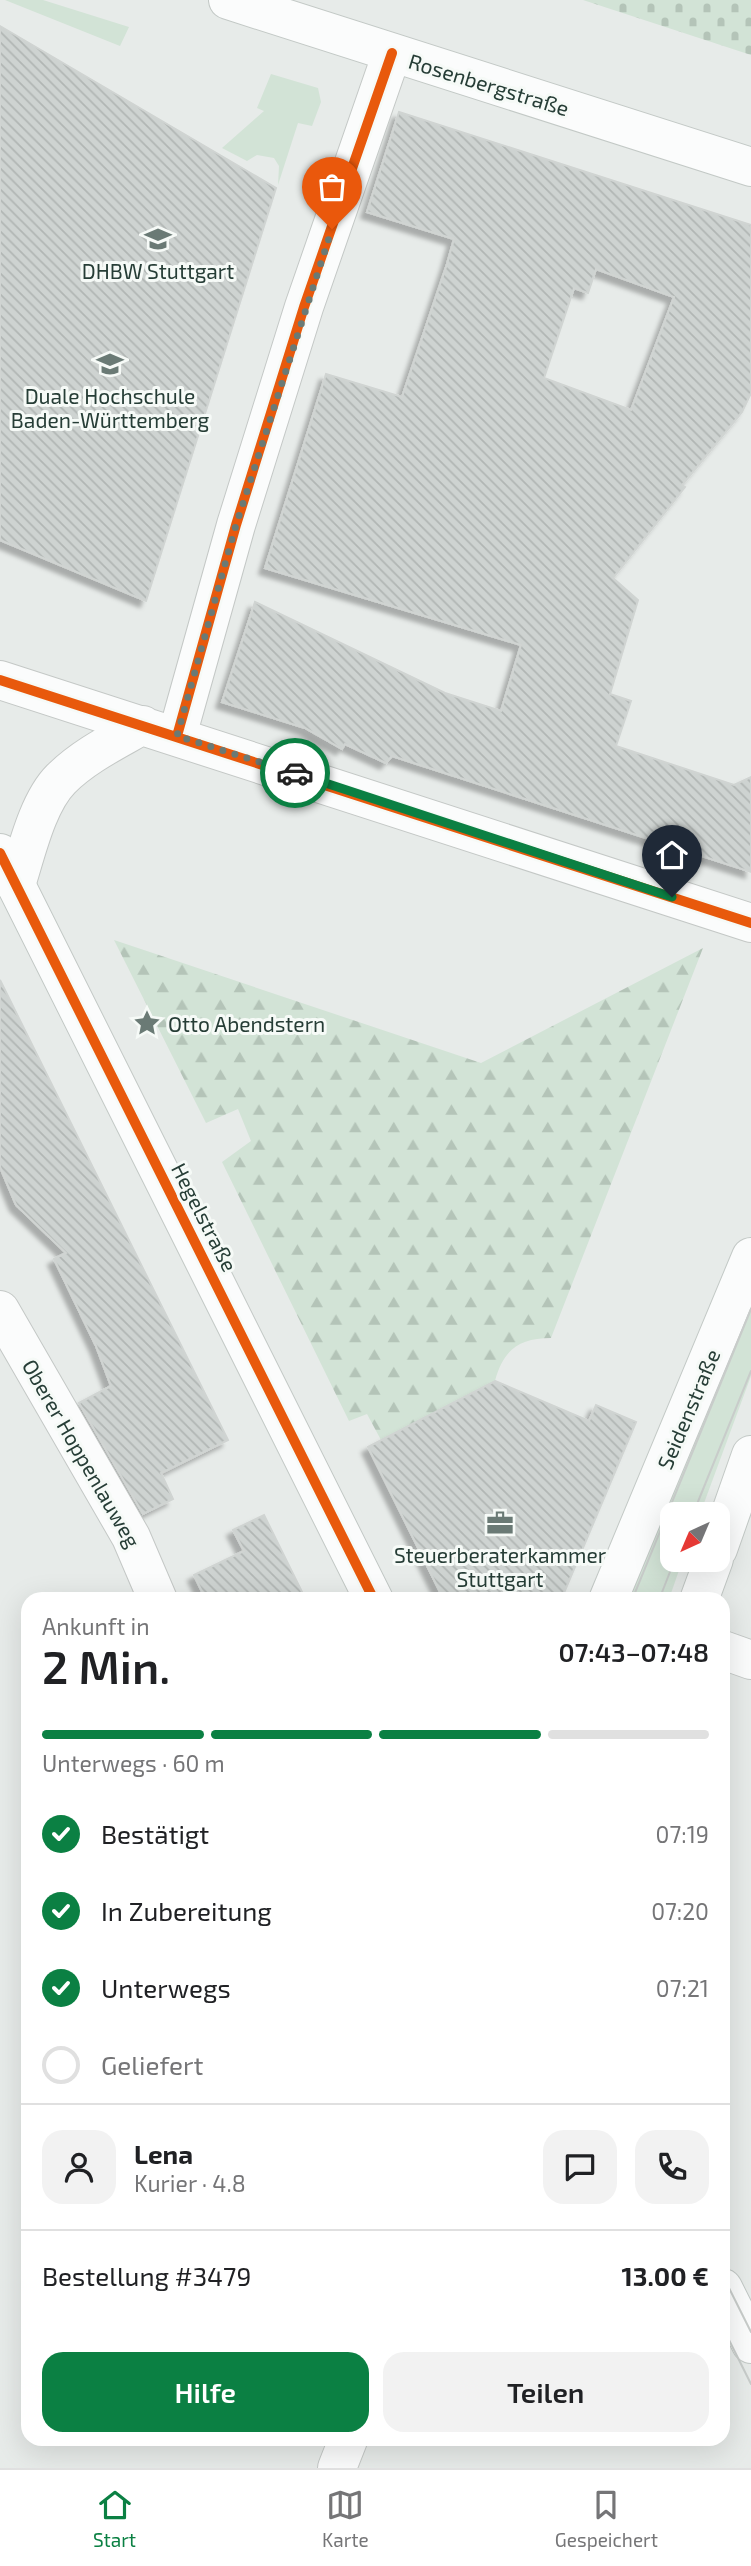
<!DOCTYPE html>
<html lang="de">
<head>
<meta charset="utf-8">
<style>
	:root { --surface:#fff; --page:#f2f2f2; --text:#202124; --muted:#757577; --line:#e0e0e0; --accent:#0b8043 }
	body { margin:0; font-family:"Exo 2",sans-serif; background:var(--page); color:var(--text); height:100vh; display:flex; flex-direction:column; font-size:26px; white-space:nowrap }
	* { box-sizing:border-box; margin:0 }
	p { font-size:23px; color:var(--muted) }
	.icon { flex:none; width:38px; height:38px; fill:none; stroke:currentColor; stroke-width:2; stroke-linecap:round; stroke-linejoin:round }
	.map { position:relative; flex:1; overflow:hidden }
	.sheet { position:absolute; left:21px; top:1592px; width:709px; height:854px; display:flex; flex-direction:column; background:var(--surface); border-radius:21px; box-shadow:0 7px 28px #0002 }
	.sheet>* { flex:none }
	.needle { width:46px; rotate:224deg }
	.controls { position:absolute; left:660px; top:1502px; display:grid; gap:14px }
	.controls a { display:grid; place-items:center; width:70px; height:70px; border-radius:14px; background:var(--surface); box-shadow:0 7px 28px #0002; font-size:35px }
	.pin { position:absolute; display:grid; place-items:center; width:60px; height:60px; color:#fff; margin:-72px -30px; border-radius:50% 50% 50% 0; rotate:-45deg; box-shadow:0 0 7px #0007 }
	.pin .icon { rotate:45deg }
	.courier { position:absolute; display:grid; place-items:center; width:70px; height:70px; margin:-35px; border:5px solid #0b8043; border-radius:50%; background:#fff; color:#222; box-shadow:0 2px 9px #0007 }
	.head em { font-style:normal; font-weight:600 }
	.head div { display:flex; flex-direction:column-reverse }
	.head { display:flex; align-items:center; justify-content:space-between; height:119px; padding:0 21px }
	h1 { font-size:46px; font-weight:600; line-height:52px }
	.bar { display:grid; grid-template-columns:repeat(4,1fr); gap:10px 7px; align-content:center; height:84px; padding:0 21px }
	.bar i { height:9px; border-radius:5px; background:var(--line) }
	.bar .on { background:var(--accent) }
	.bar p { grid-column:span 4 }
	.line { display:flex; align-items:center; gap:18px; padding:0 21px; border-top:2px solid var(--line) }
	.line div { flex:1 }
	.round { display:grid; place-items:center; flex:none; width:74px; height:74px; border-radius:21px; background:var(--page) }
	ol { padding:0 21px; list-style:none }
	li { display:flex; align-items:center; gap:21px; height:77px }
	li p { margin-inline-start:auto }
	li .icon { padding:7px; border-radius:50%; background:var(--accent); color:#fff; stroke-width:4 }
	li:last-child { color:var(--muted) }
	li i { width:38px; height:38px; border:4px solid var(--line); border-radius:50% }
	.cta { display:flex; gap:14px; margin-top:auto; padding:14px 21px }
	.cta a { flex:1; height:80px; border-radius:21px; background:var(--accent); color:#fff; font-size:28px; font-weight:600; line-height:80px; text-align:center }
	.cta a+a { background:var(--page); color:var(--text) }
	.tabs { display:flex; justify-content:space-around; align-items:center; height:98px; border-top:2px solid var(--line); background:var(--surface); font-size:19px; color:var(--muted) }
	.tabs a { display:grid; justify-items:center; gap:4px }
	.tabs .on { color:var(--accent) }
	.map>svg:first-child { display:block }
	.green { fill:#d2e3d6 }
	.forest { fill:url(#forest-firs) }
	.cemetery { fill:url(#cemetery-stones) }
	.building { fill:url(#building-back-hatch); stroke:#d0d4d2; stroke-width:2; fill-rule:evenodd; filter:url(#shadow) }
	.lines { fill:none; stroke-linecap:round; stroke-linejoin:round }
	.street-casing { stroke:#c4c8c6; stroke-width:40 }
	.secondary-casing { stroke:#c3c9c6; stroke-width:40 }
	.street { stroke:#fbfcfc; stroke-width:38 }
	.secondary { stroke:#fbfcfc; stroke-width:38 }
	.tram { stroke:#c8ccca; stroke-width:2 }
	.cycleway-casing { stroke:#f6faf7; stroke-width:15 }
	.cycleway { stroke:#e8590c; stroke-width:10 }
	.done { stroke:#6a7a75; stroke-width:7; stroke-dasharray:0 12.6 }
	.route { stroke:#0b8043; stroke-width:9 }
	.labels { text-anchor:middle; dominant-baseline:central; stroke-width:6; stroke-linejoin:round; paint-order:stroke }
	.street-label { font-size:21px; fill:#263d36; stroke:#f6faf7 }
	.poi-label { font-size:21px; fill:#263d36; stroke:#f6faf7 }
</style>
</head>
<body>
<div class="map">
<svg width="751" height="2468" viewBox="0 0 751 2468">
	<defs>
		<pattern id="forest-firs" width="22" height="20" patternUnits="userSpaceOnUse" patternTransform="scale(1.75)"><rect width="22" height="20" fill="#d2e3d6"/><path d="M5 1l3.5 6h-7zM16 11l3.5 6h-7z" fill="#b4c4b8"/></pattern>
		<pattern id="cemetery-stones" width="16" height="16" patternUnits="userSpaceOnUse" patternTransform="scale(1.75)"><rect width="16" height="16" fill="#d2e3d6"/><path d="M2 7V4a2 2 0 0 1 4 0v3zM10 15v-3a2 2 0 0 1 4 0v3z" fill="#b4c4b8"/></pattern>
		<pattern id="building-back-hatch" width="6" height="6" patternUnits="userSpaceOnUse" patternTransform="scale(1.75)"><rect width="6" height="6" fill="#ced3d1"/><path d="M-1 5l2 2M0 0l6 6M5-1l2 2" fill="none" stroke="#b1b6b4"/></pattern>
		<filter id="shadow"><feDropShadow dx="-6" dy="6" stdDeviation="2" flood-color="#0004"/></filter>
	</defs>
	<rect width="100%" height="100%" fill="#e7ebe9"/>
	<path class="green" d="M5,0H43L129,27L120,46Z
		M271,74L318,88L321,102L312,126L298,123L278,185L279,166L274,158L257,155L247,161L222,148L264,111L257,108Z
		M751,1265V1376L700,1514H672V1559H683L669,1599L610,1600Z"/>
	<path class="forest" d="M114,940L481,1063L703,948L551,1338C519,1338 503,1350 495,1381L381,1440L367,1414L349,1421L222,1162L251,1141L238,1109L206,1123Z"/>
	<path class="cemetery" d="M583,0H751V55Z"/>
	<path class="building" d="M0,26L276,188L146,601L0,540Z
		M399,112L751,225V393L742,412L682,485L685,487L613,578L638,600L610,694L631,701L616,746L734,785L751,777V872L423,766L392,756L386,763L345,744L342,749L305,728L222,702L255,602L445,693L501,711L521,645L265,568L326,374L402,397L447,264L454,239L367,212ZM596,269L674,297L631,410L544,378L574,288L588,293Z
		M0,980L228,1440L161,1473L173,1499L143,1514L79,1403L111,1386L96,1346L54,1259L66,1253L16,1205L0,1167Z
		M495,1381L589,1421L596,1405L636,1422L561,1600H444L368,1447Z
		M264,1515L306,1600H206L194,1575L244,1551L233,1530Z"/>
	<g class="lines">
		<defs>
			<path id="street" d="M0,680L751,923
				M177,736L236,525L304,307L392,53
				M16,885C26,854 37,803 61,779C84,756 115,741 143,725
				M0,1310L131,1537L158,1600
				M723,1650L751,1660
				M337,2468L348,2440"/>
			<path id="secondary" d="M228,0L751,167
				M0,853L374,1600
				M718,1549L751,1455
				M608,1600L751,1257
				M699,1600L714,1559
				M723,2288L751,2344"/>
		</defs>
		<use href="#street" class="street-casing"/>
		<use href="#secondary" class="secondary-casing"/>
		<use href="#street" class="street"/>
		<use href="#secondary" class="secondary"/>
		<path class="tram" d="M693,1514L751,1371
			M632,1600L751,1309
			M659,1600L675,1559
			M723,2276L751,2332
			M723,2328L751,2384"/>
		<defs>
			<path id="cycleway" d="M0,680L751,923
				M177,736L236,525L304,307L392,53
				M0,853L374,1600"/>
		</defs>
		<use href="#cycleway" class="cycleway-casing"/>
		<use href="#cycleway" class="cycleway"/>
	</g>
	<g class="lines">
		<path class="done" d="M295,773L177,736L236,525L332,229"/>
		<path class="route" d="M295,773L672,897"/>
	</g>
	<defs>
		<symbol id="university-bare" viewBox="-9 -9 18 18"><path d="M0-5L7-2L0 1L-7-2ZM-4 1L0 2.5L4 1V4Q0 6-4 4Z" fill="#6a7a75" stroke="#f6faf7" stroke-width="2.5" paint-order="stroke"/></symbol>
		<symbol id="sight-bare" viewBox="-9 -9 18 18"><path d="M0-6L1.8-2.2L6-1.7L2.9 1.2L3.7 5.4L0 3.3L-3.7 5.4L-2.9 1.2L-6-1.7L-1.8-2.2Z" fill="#6a7a75" stroke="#f6faf7" stroke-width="2.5" paint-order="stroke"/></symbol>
		<symbol id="office-bare" viewBox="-9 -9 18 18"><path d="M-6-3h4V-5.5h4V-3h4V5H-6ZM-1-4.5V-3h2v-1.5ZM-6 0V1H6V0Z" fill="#6a7a75" stroke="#f6faf7" stroke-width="2.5" paint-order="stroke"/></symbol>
	</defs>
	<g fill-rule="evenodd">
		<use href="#university-bare" x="139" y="220" width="38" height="38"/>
		<use href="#university-bare" x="91" y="345" width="38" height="38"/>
		<use href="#sight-bare" x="128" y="1004" width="38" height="38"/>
		<use href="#office-bare" x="481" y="1504" width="38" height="38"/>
	</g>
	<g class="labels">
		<g class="street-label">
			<text transform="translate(489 84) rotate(17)">Rosenbergstraße</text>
			<text transform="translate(205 1217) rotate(63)">Hegelstraße</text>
			<text transform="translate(688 1409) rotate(-67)">Seidenstraße</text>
			<text transform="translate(82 1453) rotate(60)">Oberer Hoppenlauweg</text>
		</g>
		<g class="poi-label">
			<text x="158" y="270">DHBW Stuttgart</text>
			<text x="110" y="395">Duale Hochschule<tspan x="110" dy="24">Baden-Württemberg</tspan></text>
			<text x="168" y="1023" text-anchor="start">Otto Abendstern</text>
			<text x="500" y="1554">Steuerberaterkammer<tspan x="500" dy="24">Stuttgart</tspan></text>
		</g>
	</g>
</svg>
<div class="controls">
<a><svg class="needle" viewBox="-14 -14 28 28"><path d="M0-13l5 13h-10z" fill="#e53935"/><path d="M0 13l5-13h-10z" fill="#757577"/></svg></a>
</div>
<div class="pin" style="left:332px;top:229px;background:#ea580c"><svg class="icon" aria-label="bag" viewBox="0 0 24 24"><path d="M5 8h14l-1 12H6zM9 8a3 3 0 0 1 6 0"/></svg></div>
<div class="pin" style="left:672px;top:897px;background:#1f2937"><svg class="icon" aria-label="home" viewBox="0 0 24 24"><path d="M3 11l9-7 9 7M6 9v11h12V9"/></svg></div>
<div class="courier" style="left:295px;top:773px"><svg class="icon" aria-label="car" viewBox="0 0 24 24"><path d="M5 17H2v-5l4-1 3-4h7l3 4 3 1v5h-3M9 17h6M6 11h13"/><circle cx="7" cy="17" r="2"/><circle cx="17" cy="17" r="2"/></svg></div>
<section class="sheet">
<div class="head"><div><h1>2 Min.</h1><p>Ankunft in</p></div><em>07:43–07:48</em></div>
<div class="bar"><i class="on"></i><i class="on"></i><i class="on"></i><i></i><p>Unterwegs · 60 m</p></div>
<ol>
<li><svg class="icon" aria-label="check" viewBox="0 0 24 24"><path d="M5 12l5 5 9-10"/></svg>Bestätigt<p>07:19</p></li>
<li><svg class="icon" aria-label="check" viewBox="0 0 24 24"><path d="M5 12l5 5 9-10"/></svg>In Zubereitung<p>07:20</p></li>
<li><svg class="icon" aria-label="check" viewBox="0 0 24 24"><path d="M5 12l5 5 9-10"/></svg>Unterwegs<p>07:21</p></li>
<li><i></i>Geliefert</li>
</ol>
<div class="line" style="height:126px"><a class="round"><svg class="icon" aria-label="person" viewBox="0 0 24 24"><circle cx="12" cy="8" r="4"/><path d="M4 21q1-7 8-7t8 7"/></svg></a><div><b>Lena</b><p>Kurier · 4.8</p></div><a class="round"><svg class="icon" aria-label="chat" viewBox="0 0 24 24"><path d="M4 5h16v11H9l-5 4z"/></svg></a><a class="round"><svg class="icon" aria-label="phone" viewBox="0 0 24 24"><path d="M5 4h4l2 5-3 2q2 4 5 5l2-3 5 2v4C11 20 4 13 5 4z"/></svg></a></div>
<div class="line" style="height:91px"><div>Bestellung #3479</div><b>13.00 €</b></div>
<div class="cta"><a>Hilfe</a><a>Teilen</a></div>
</section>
</div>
<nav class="tabs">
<a class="on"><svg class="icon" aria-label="home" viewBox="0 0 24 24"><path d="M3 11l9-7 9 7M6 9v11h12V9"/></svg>Start</a>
<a><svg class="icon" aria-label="map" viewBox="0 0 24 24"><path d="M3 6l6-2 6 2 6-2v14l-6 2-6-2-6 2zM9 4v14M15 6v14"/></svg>Karte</a>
<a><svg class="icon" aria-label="saved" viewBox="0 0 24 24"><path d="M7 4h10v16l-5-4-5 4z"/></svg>Gespeichert</a>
</nav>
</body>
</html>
